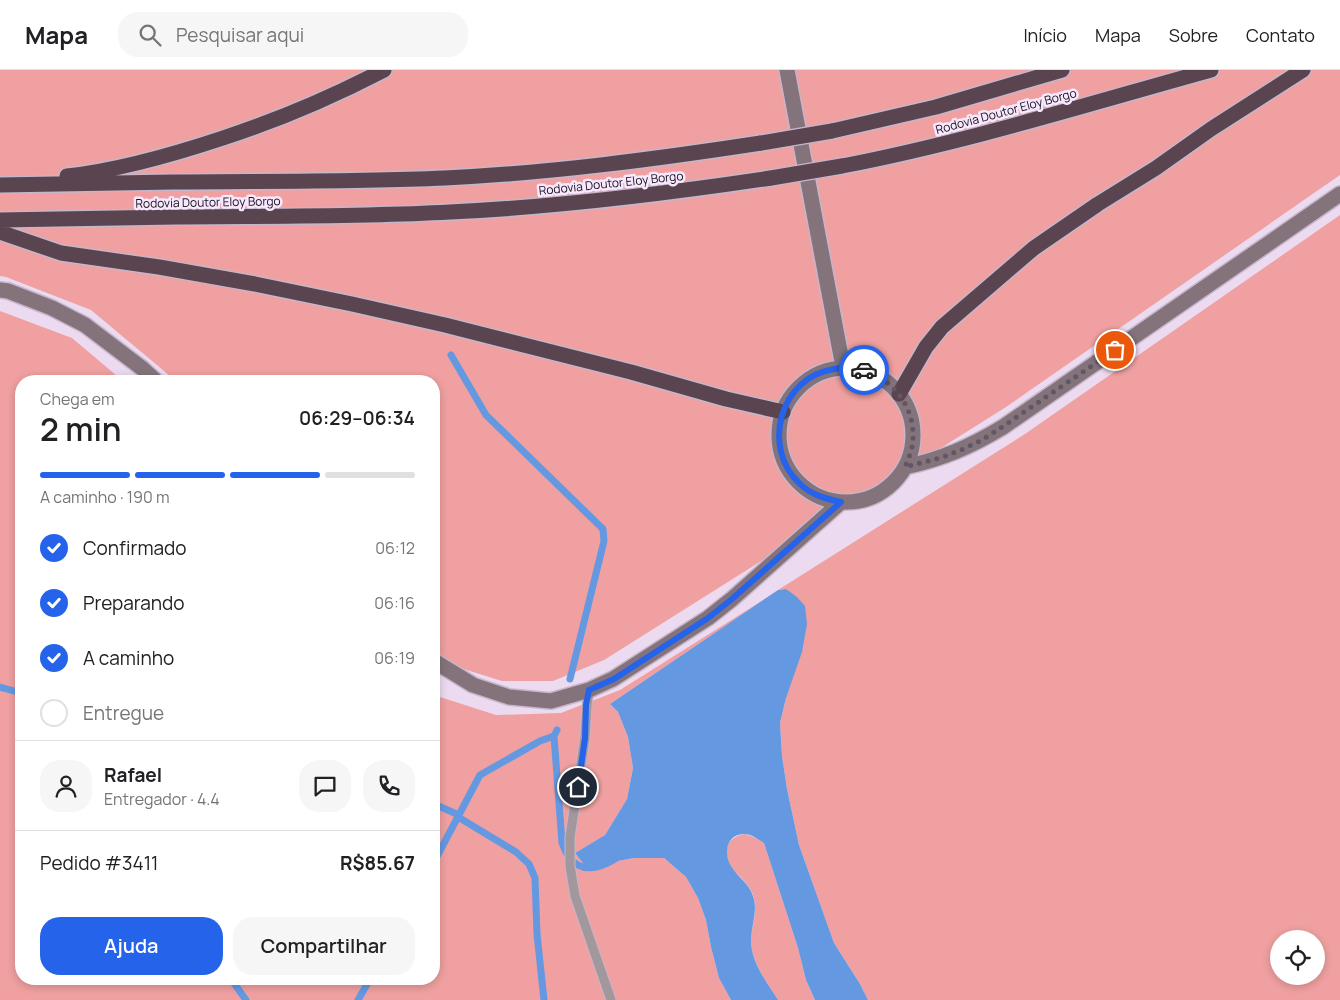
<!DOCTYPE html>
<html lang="pt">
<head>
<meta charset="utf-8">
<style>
	:root { --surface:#fff; --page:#f6f6f6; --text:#202124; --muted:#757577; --line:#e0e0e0; --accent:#2563eb }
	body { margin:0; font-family:Manrope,sans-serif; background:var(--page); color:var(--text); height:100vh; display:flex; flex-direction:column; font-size:19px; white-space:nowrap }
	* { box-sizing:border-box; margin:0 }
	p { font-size:16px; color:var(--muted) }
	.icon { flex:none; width:28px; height:28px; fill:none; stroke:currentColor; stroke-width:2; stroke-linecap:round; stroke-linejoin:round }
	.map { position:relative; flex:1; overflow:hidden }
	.details { position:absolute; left:15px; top:305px; width:425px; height:610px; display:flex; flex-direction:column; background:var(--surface); border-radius:20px; box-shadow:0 2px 8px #0003 }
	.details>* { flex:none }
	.buttons { position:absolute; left:1270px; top:860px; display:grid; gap:10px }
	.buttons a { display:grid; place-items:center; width:55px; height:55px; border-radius:50%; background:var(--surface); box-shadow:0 2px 8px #0003; font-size:25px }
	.pin { position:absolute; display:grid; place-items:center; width:42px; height:42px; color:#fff; margin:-21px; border:2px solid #fff; border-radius:50%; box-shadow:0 1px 5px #0007 }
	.courier { position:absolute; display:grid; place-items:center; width:50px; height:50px; margin:-25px; border:4px solid #2563eb; border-radius:50%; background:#fff; color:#222; box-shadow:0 1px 6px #0007 }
	.head em { font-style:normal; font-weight:600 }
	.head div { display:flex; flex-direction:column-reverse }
	.head { display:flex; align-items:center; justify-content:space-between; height:85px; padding:0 25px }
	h1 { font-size:32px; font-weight:600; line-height:38px }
	.bar { display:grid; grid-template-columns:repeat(4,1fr); gap:8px 5px; align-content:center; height:60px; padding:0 25px }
	.bar i { height:6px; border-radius:4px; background:var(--line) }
	.bar .selected { background:var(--accent) }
	.bar p { grid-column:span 4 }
	.line { display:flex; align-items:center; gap:12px; padding:0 25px; border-top:1px solid var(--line) }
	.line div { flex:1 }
	.round { display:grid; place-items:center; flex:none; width:52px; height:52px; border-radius:20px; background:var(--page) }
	ol { padding:0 25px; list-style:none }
	li { display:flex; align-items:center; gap:15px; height:55px }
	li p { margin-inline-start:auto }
	li .icon { padding:5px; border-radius:50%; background:var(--accent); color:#fff; stroke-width:4 }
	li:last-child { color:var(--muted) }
	li i { width:28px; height:28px; border:2px solid var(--line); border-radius:50% }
	.primary-button { display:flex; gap:10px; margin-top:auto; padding:10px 25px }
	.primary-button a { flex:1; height:58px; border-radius:20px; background:var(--accent); color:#fff; font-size:20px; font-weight:600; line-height:58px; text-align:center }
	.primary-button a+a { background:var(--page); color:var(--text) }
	header { display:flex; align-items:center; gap:30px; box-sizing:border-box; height:70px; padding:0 25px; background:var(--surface); border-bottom:1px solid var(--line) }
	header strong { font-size:24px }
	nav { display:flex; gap:28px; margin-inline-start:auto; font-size:18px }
	.search { width:350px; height:45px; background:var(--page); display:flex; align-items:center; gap:12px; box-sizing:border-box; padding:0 18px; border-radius:20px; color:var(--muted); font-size:19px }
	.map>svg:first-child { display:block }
	.green { fill:#f0a0a0; fill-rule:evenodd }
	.water { fill:#6499e2 }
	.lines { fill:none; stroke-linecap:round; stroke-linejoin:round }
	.stream { stroke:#6499e2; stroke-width:7 }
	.lane-casing { stroke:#c5b6c9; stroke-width:11 }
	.secondary-casing { stroke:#c5b6c9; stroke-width:18 }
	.highway-casing { stroke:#c5b6c9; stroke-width:18 }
	.lane { stroke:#a2979c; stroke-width:9 }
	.secondary { stroke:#84737b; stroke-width:15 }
	.highway { stroke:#5a444f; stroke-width:15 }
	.highway-bridge-casing { stroke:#c5b6c9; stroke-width:18; stroke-linecap:butt }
	.highway-bridge { stroke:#5a444f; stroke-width:15 }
	.done { stroke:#615764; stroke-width:5; stroke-dasharray:0 9 }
	.route { stroke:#2563eb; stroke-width:6 }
	.labels { text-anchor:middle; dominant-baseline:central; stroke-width:5; stroke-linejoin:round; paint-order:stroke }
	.street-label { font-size:12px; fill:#171119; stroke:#f8e8fe }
</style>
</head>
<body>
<header>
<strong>Mapa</strong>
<div class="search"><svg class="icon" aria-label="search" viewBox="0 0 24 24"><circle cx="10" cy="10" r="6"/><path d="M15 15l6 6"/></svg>Pesquisar aqui</div>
<nav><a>Início</a><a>Mapa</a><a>Sobre</a><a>Contato</a></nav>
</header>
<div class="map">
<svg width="1340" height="930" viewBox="0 0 1340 930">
	<rect width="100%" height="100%" fill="#ebdaf0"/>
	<path class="green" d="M0,0H1340V105L1006,337L604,590L553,611H502L454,596L434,579V311H176L91,240L6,207L0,206Z
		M1340,145V930H868L860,914L834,873L799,775L787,719L782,686L780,653L786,628V519L778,520L1025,364ZM1279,869H1316V906H1279Z
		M0,241L72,268L123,311H21V909H434V621L440,627L496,645L561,643L620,620L771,525L610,634L618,642L628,667L633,698L627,729L605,765L575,783L586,797L634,788H664L686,807L698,828L706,850L711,877L719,908L731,930H0Z
		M745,764L756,768L764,773L798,878L806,910L815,930H778C766,911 750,891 751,867C753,853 758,839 753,825C749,813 739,807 732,798C722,782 726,767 745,764Z"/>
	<path class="water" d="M786,519L797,527L805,536L807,554L802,582L786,628L780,653L782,686L787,719L799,775L834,873L860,914L868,930H815L806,910L798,878L764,773C758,769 751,764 744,764C728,764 724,780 729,792C734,805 749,812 753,826C758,840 752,854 751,868C750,891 766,911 778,930H731L719,908L711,877L706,850L698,828L686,807L664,788H634L586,797L575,783L605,765L627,729L633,698L628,667L618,642L610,634L778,520Z"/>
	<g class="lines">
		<path class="stream" d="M451,285L486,345L603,459L604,471L570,609
			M0,617L21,623
			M557,660L554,666L562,773C564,777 566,783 569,787C581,804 600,798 615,789
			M434,734L459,745
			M458,747L516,782L529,794L535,808L537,864L544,930
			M434,792L480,705L540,671L554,666
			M231,909L246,930
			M358,930L370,909"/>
		<defs>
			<path id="lane" d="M589,620L587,635L585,668L570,767V796L575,826L611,930"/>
			<path id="secondary" d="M787,0L843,297
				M0,220L8,221L52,238L85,255L143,299L156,311
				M779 365a67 67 0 1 1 134 0a67 67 0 1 1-134 0Z
				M905,397C942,389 970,377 1003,357L1340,124
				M434,591L473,615L509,627L551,631L589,620L613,609L708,548L732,529L841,432"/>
			<path id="highway" d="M832,61L936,37L1062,0
				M842,96C967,72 1088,34 1211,0
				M67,106C120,100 172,85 223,68C278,50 332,27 384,0
				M0,115C58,114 115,113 173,112C263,111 354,112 445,108C551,103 656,89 761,73
				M0,150C58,149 116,148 175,147C267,146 359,147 450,142C558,137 664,124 771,108
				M0,162L61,183L159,197L255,214L352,234L445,255L631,302L726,329L783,342
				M899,324L926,277L942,257L1034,178L1098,134L1156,98L1211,59L1303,0"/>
		</defs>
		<use href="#lane" class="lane-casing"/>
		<use href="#secondary" class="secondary-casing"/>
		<use href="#highway" class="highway-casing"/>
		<use href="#lane" class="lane"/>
		<use href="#secondary" class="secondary"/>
		<use href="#highway" class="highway"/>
		<defs>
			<path id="highway-bridge" d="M761,73L832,61
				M771,108L842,96"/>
		</defs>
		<use href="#highway-bridge" class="highway-bridge-casing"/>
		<use href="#highway-bridge" class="highway-bridge"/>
	</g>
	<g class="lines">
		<path class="done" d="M864,300C899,312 920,346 911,382C909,387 907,392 905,397L943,387L961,380L982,370L1002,357L1115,280"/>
		<path class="route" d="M578,717L585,668L586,635L589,620L614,609L708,548L732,529L841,432C826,429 811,425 799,413C761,377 780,307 834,299C844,297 854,297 864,300"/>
	</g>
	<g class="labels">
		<g class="street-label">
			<text transform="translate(1006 41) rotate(-15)">Rodovia Doutor Eloy Borgo</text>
			<text transform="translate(611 113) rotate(-6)">Rodovia Doutor Eloy Borgo</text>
			<text transform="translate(208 132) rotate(-1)">Rodovia Doutor Eloy Borgo</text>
		</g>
	</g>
</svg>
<div class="buttons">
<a><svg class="icon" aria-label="locate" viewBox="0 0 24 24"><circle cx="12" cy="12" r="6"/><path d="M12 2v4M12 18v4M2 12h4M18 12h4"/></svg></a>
</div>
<div class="pin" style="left:1115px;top:280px;background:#ea580c"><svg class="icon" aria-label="bag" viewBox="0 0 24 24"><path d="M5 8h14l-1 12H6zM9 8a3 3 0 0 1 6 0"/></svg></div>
<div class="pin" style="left:578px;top:717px;background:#1f2937"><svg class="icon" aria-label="home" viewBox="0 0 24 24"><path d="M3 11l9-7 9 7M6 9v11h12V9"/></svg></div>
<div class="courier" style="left:864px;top:300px"><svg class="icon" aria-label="car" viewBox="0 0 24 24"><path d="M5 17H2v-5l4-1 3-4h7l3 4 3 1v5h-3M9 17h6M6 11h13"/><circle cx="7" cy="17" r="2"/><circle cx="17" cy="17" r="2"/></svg></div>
<section class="details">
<div class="head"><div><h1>2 min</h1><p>Chega em</p></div><em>06:29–06:34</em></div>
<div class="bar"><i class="selected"></i><i class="selected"></i><i class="selected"></i><i></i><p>A caminho · 190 m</p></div>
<ol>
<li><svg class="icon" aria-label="check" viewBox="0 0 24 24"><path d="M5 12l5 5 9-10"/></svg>Confirmado<p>06:12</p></li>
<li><svg class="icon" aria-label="check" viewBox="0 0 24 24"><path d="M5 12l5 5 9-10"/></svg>Preparando<p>06:16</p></li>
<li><svg class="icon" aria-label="check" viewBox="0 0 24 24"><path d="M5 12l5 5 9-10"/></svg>A caminho<p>06:19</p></li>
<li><i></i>Entregue</li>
</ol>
<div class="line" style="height:90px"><a class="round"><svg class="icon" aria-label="person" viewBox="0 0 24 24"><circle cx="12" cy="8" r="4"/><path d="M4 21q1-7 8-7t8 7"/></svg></a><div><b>Rafael</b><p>Entregador · 4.4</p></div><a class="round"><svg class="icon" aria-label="chat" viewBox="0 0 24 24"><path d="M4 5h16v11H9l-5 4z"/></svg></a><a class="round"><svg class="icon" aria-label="phone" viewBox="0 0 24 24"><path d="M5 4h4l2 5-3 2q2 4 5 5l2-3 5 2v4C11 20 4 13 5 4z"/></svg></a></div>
<div class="line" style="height:65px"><div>Pedido #3411</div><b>R$85.67</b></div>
<div class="primary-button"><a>Ajuda</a><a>Compartilhar</a></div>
</section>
</div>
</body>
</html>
